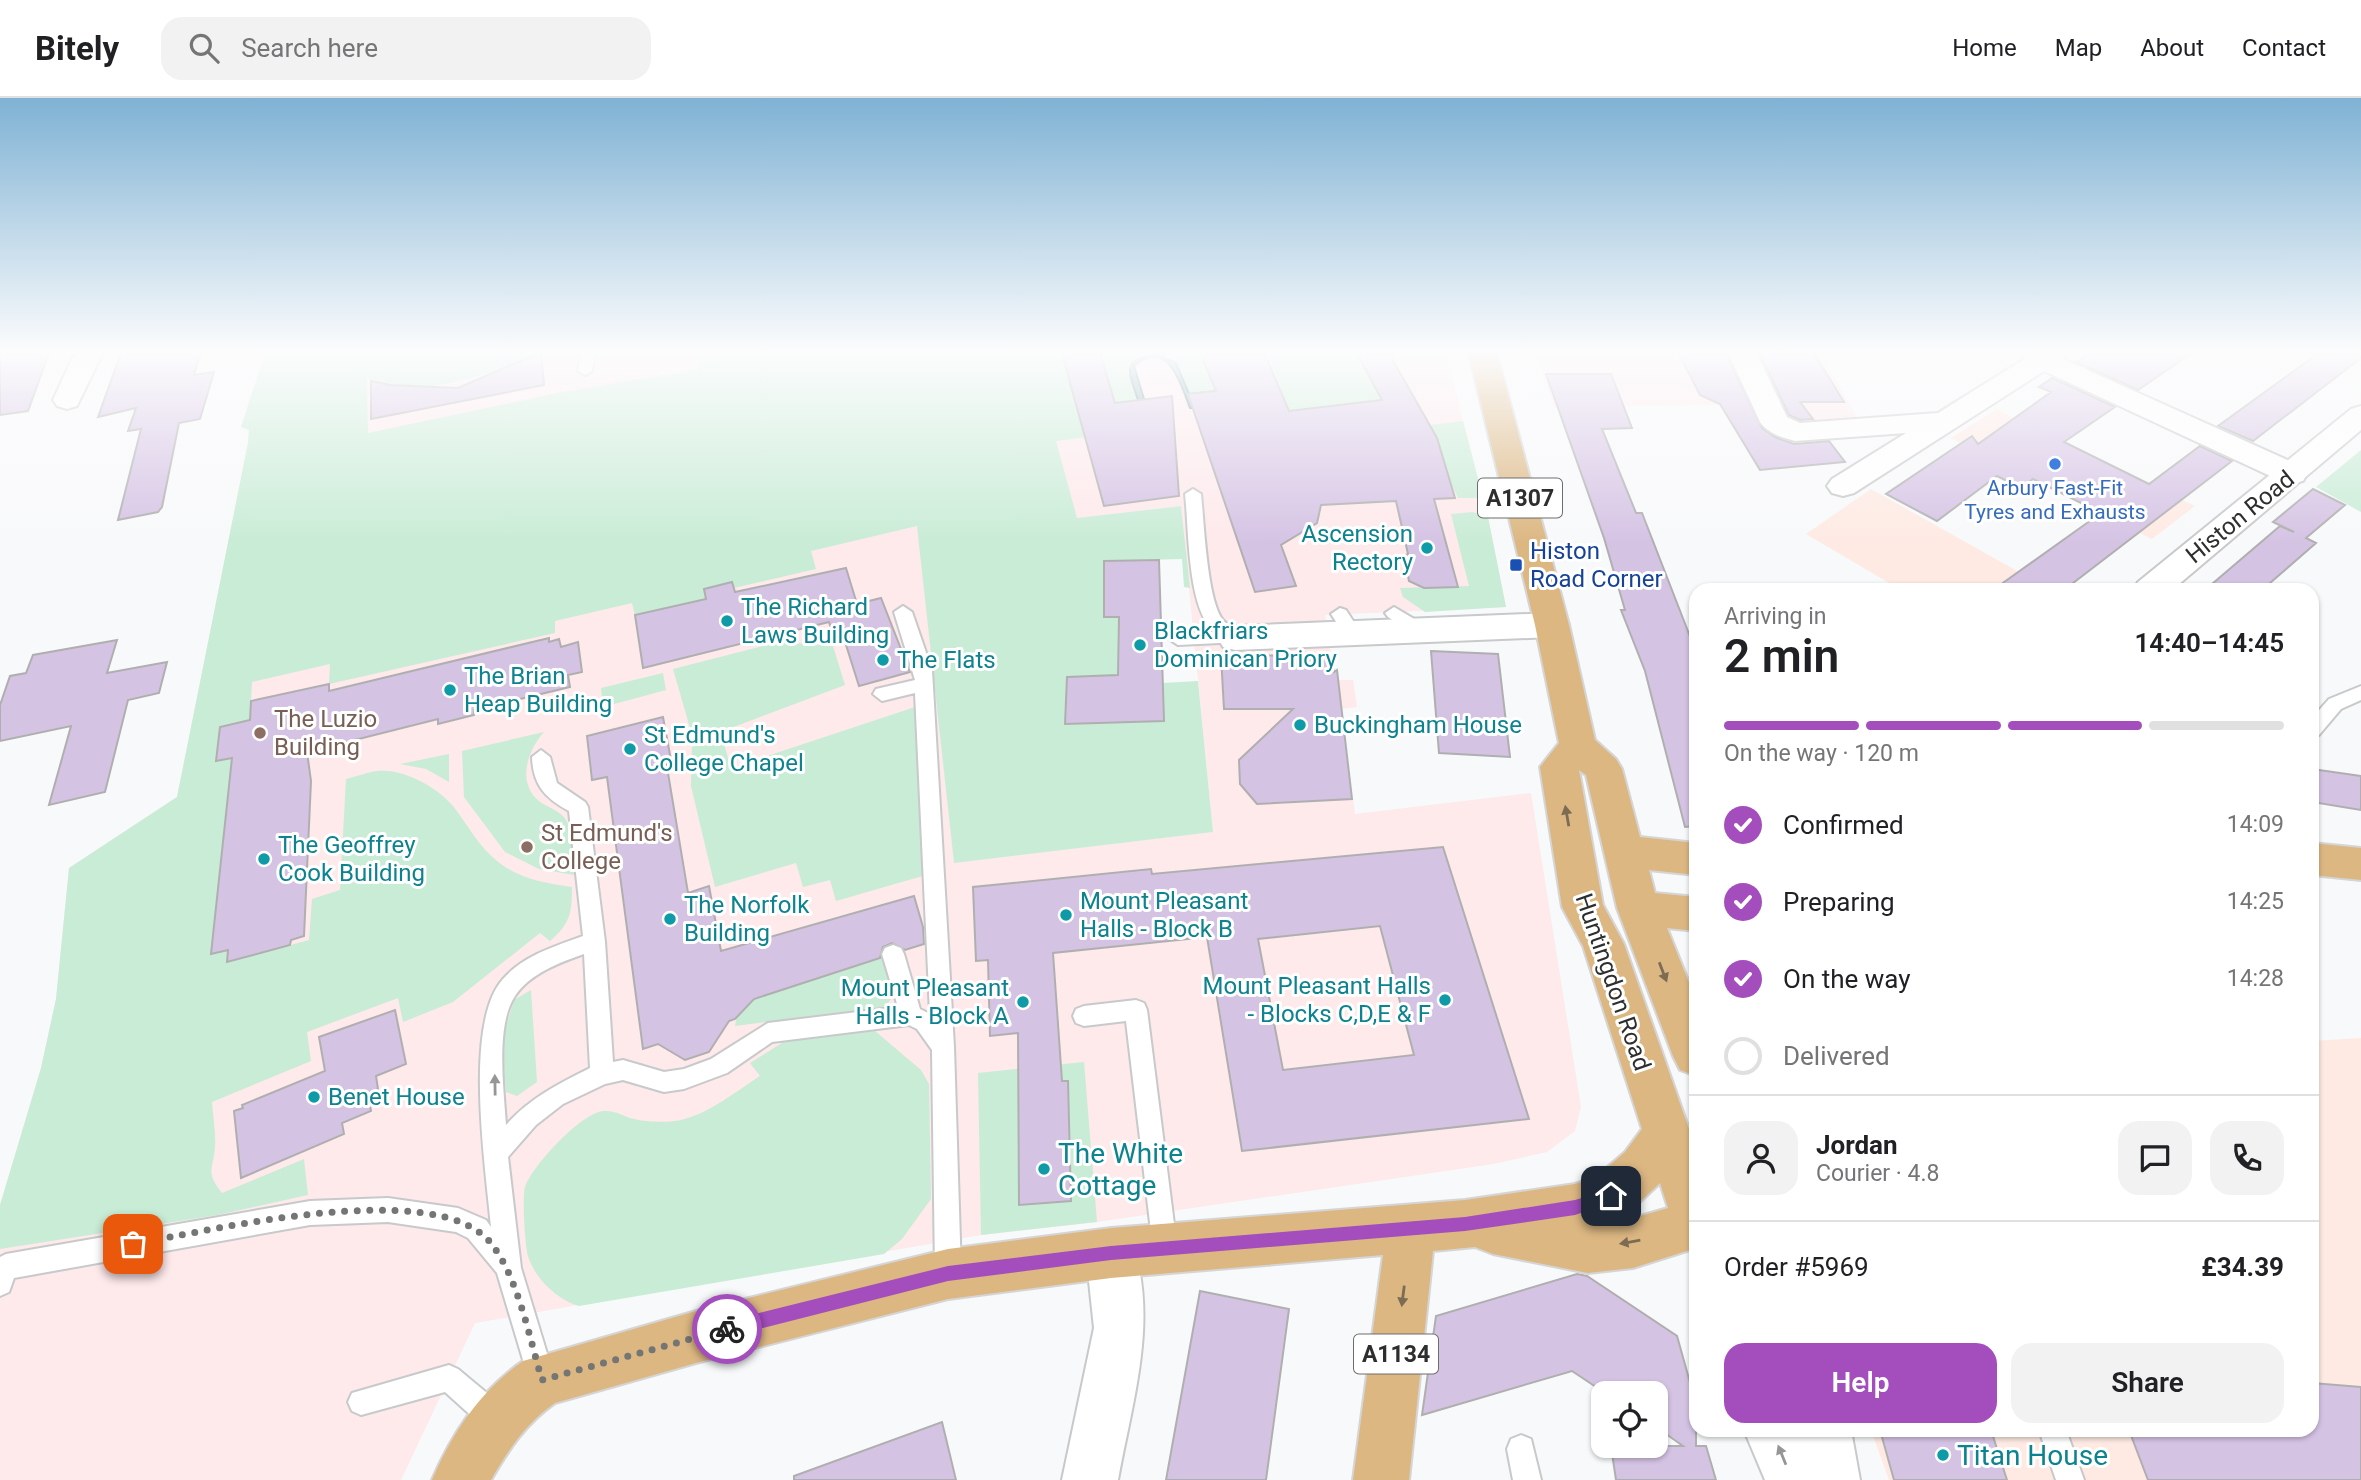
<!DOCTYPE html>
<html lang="en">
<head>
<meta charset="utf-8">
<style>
	:root { --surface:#fff; --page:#f2f2f2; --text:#202124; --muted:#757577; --line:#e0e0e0; --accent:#a34ebc }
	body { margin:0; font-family:Roboto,sans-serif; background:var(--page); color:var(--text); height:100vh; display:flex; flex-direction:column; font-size:26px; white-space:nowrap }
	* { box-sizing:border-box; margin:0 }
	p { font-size:23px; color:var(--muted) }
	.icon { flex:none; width:38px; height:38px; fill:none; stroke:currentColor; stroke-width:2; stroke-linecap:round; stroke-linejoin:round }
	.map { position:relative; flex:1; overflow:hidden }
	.sheet { position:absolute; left:1689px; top:485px; width:630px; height:854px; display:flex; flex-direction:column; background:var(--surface); border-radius:21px; box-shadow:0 2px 5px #0004 }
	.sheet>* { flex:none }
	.controls { position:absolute; left:1591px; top:1283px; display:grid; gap:14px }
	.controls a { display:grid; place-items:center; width:77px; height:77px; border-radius:14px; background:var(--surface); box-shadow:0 2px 5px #0004; font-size:35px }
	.pin { position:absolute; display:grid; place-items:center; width:60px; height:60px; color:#fff; margin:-30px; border-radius:14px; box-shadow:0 4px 10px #0006 }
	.courier { position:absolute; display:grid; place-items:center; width:70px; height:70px; margin:-35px; border:5px solid #a34ebc; border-radius:50%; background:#fff; color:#222; box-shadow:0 2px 9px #0007 }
	.overview em { font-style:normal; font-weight:600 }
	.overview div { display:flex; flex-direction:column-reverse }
	.overview { display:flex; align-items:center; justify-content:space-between; height:119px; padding:0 35px }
	h1 { font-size:46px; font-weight:600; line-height:52px }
	.bar { display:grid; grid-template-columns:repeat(4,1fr); gap:10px 7px; align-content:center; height:84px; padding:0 35px }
	.bar i { height:9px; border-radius:5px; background:var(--line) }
	.bar .selected { background:var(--accent) }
	.bar p { grid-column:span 4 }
	.line { display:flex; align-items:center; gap:18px; padding:0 35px; border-top:2px solid var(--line) }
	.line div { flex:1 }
	.round { display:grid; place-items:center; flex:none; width:74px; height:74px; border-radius:21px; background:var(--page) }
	ol { padding:0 35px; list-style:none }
	li { display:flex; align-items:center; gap:21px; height:77px }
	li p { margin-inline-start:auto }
	li .icon { padding:7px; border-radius:50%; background:var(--accent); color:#fff; stroke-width:4 }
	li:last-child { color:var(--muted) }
	li i { width:38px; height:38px; border:4px solid var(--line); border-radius:50% }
	.primary-button { display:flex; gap:14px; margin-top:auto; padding:14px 35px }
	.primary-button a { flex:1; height:80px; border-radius:21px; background:var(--accent); color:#fff; font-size:28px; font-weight:600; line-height:80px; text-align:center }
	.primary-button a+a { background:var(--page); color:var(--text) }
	header { display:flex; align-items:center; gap:42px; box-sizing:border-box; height:98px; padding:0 35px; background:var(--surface); border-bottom:2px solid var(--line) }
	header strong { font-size:33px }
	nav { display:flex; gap:38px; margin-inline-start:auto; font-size:24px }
	.search { width:490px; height:63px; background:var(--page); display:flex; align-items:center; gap:18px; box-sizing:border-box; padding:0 24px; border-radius:21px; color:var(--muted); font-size:26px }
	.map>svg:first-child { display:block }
	.commercial { fill:#feeae3 }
	.education { fill:#fee9eb; fill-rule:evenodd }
	.green { fill:#c9ecd6; fill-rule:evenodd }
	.water { fill:#83afb7; stroke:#69888e; stroke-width:2 }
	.building { fill:#d5c3e4; stroke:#b0afb0; stroke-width:2; fill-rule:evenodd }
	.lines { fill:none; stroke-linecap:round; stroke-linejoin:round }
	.lane-casing { stroke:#c8c9ca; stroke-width:4 }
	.street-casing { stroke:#c8c9ca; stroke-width:4 }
	.secondary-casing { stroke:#c8c9ca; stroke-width:4 }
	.primary-casing { stroke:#d5d5d5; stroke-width:4 }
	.lane { fill:#fff; fill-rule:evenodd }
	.street { fill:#fff; fill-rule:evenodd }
	.secondary { fill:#fff; fill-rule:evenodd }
	.primary { fill:#dcb782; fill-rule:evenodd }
	.oneway { fill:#7c6c54 }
	.oneway2 { fill:#969696 }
	.route { fill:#a34ebc }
	.done { stroke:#747575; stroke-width:7; stroke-dasharray:0 12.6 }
	.shop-dot { fill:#3f7fe0; stroke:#fff; stroke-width:2.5 }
	.culture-dot { fill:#0f9aa8; stroke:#fff; stroke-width:2.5 }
	.transit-dot { fill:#1a4fb4; stroke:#fff; stroke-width:2.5 }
	.education-dot { fill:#8d6e63; stroke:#fff; stroke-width:2.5 }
	.labels { text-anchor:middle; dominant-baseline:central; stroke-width:6; stroke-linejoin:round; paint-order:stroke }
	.far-shop-label { font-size:21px; fill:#366cbe; stroke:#fff }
	.shield { fill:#fff; stroke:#6c6d6d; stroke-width:2 }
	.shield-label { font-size:23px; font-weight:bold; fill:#2d2e2e }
	.street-label { font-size:24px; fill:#2d2e2e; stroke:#fff }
	.culture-label { font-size:24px; fill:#0d838f; stroke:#fff; text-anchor:start }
	.transit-label { font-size:24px; fill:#164399; stroke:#fff; text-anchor:start }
	.education-label { font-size:24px; fill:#785e54; stroke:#fff; text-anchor:start }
	.near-culture-label { font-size:28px; fill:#0d838f; stroke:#fff; text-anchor:start }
</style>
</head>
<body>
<header>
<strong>Bitely</strong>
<div class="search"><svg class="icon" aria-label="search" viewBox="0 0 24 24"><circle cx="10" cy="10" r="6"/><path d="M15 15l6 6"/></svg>Search here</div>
<nav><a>Home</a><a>Map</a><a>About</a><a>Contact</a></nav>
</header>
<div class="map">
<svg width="2361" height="1382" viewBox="0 0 2361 1382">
	<rect width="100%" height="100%" fill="#f8f9fa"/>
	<path class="commercial" d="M1997,311L2014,320L2195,408L2152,441L1951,340Z
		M1871,391L2051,492H1901L1806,436Z
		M2361,940V1382H1889L1871,1332H2312V943Z"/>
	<path class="education" d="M266,252H1445L1488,419L1506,509L1325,517L1335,582H1353L1357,609L1341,611L1355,716L1531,695L1581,1009L1575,1033L1547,1054L1493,1066L1097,1124L981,1137L475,1225L401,1382H0V1107L41,970L56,901L69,770L177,699L248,345L249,332L241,329ZM1181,408L1213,734L954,764L919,439Z
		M1534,252H1728L1755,306L1554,309Z
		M1754,252H1818L1859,323L1801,324L1792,321Z"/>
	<path class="green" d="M266,252H540C504,274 406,306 367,280L368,335L562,294L698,271V257L725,254V252H1061L1087,339L1056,343L1077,420L1181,408L1190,490L1184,489L1182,461L1104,463V519H1119L1118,577L1067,579L1065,625L1163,623V585L1198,583L1213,734L954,765L917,428L811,453L816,471L734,490L732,484L704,491L706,501L635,517L632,505L555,523V535L329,586L330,566L252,584L250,622L220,629L216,663L246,656L244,684L228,688V864L309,842L312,801L340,792L346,681C356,679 367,674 377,673C403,670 437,689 453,708C468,727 478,748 497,763C519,781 545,785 572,789C572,815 570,826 550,843L540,835L453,904L403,924L398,900L307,934L311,963L212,1004C213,1019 216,1035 215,1049C213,1073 205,1073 222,1095L304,1061L308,1097L218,1117L0,1151V1107L41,970L56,901L69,770L177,699L248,345L249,332L241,329Z
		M1099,252H1199L1216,293L1189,296L1176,265C1159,253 1146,258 1130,267L1128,274L1138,302L1115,305Z
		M1263,252H1355L1382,302L1252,318L1272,272Z
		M1463,323L1482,396L1476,400H1458L1448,378L1264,348Z
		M2361,352V414L2316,389Z
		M1473,414L1488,419L1506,509L1425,514L1403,499L1400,490L1469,488L1451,416Z
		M779,544L833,548L845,587L694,644L673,571Z
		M663,575L666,592L603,609L601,590Z
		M915,609L926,777L836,803L830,782L803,789L796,765L715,789L691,688L692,649L730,634L731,643L724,646L731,670Z
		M544,634C528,652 516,684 539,703C548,710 560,712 566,722C574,734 572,762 574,777L539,771L505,754L464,699L462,653Z
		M449,656V684L426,671L400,666Z
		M883,859C889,877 902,897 883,909L735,928L739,905Z
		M531,892L537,984L517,998L506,994L502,942L514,902Z
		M875,933L921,972L929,986L931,1101L902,1141L884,1156L579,1208C558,1202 535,1181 528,1158C525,1149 522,1098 525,1089C533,1067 580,1016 603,1013C616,1012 622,1018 634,1021C646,1024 670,1025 681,1022C710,1015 735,994 760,978L750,965L785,943Z
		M1084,964L1097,1124L981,1137L978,975ZM1068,983L1071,1103L1019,1107L1018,986Z"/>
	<path class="water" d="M1157,257L1176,265L1189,296L1216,293L1223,311L1190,310C1181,287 1168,238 1134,268L1144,301L1138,302C1129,275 1120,260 1157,257Z"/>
	<path class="building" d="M0,252H50L28,313L0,317Z
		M122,252H201L194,277L214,274L200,321L179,325L162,409L158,414L118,422L141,331L128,333L136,310L98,319Z
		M1061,252H1099L1115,305L1172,298L1179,398L1104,408Z
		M1199,252H1263L1289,313L1382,302L1355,252H1387L1437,340L1455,400L1434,401L1458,489L1424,490L1409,483L1404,458L1408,456L1396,403L1321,407L1317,425L1281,447L1296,488L1255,494L1188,296L1216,293Z
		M1677,252H1724L1762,330L1775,339L1794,346L1829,343L1845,364L1760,372L1720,306L1700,297Z
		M1758,252H1812L1844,304H1800L1813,321L1800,322L1789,317Z
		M2095,252H2196L2138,292L2076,264Z
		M2323,252H2361V260L2253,343L2218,328Z
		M541,254L544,287L371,321V283L390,287L458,290Z
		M1546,276H1611L1632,330L1602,331L1636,415H1642L1696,554V728L1685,729L1645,573L1621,512H1625L1604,440Z
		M2052,280L2115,309L2064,344L2149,386L2200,348L2232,363L2064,492H1993L2101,415L2033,381L2021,390L1997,378L1937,423L1886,396L1972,338L1978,346L2051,294L2039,289Z
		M2313,391L2345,407L2306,440L2316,445L2262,492H2205L2280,428L2294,434L2273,424Z
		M1159,462L1164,623L1065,626L1067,579L1118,577L1119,519H1104V463Z
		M846,470L857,506L881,500L910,574L859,588L840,528L831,530L829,524L643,570L635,517L706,501L704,491L732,484L735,494Z
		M549,540V544L559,541L561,549L578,544L582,574L568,577L570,589L474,612V617L438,626V621L307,654L311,683L304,838L291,842L290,847L227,864L228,852L211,856L232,660L216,663L220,629L250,622L251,603L329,586V593Z
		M117,542L107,575L167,564L159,595L128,602L105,694L49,707L71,628L0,643V607L10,578L26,575L33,557Z
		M1431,553L1498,556L1510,659L1439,655Z
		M1332,557L1334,574L1337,572L1352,701L1257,706L1240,686L1239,662L1293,611H1224L1221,558Z
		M663,619L671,662L666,663L688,795L709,788L721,853L914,798L923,829L924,846L905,852L892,845L883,849L880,860L754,901L735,921L729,923L709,954L685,962L658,946L643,951L607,679L592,682L587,638Z
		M2312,671L2361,678V712L2312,704Z
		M1443,749L1529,1021L1242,1053L1207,839L1053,855L1062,983H1068L1071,1103L1019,1107L1018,935L990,938L988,862L976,863L973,789L1151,771L1152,776ZM1380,828L1414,957L1283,972L1258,841Z
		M395,912L406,966L376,978L378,991L368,995L371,1013L342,1025L344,1036L241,1080L234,1013L243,1010L242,1007L325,973L319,939Z
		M1577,1176L1587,1178L1677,1238L1696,1306V1348H1706L1716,1382H1616L1611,1348H1683L1656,1329V1295H1605L1572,1273L1422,1317L1436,1218Z
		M1200,1193L1289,1211L1266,1382H1166Z
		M2312,1285L2361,1289V1382H2148L2129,1332H2312Z
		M942,1324L956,1382H794V1378Z
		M1880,1332H1991L2007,1382H1894Z"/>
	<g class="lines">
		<defs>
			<path id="lane" d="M582,252H596L592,273L585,277L578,273Z
				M1193,391L1201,396C1204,424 1207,503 1223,522C1229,529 1238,532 1244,540L1241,544L1178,547L1169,541L1178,535L1215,534C1187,513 1189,430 1185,396Z
				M903,508L912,514L932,572L954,949L961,1175L957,1184L948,1188L939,1184L935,1175L932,952L917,931L909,927L772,944L727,975L684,991L664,994L623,982L605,986L563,1006L536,1027L508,1059L521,1170L555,1282L551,1291L542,1295L533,1291L529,1282L497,1175L468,1140L456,1134L388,1124L310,1127L14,1180L9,1194L0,1198V1159L6,1156L310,1103L388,1100L458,1110L486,1122L491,1129C486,1072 463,925 503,881C523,858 555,848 583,838L569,713C545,700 533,687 532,659L541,652L550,659L557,685L585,704L588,709L605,844L613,964L623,962L664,974L684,971L711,961L768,925L898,909L882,856L885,850L893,847L901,850L904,856L920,911L930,916L915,595L882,603L873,596L876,591L915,582L894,514ZM584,856L590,970C558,986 530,1000 506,1027C504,992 495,928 515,898C529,876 561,864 584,856Z
				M1394,509L1426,528L1429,532L1426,536H1414L1388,519L1385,515Z
				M1340,510L1346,512L1361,535L1358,539H1346L1331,516Z
				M2361,588V602L2341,611L2319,637L2312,639V620L2329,601Z
				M1136,902L1144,905L1147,912L1177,1150L1174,1159L1165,1162L1156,1159L1153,1150L1126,923L1084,928L1076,925L1073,918L1076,911L1084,908Z
				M449,1267L458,1271L506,1311L510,1321L506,1331L496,1335L486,1331L445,1294L361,1317L352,1313L348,1304L352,1295Z
				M2039,1332H2066L2084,1382H2056Z
				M1521,1337L1531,1341L1541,1382H1513L1507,1351L1511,1341Z"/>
			<path id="street" d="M76,252H104L77,308L67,311L57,308L53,302Z
				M1727,252H1755L1787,319L1800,325L1938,315L2026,260L2020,252H2072L2063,261L2303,369L2307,376L2303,383L2292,385L2281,383L2044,273L1854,395L1843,398L1832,395L1827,388L1832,381L1906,335L1795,343C1782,340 1768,335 1760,324Z
				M1552,515L1564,519L1569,527L1564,535L1552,539L1235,552L1223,549L1218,540L1223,531L1235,528Z
				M1111,1130L1129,1137C1161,1216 1132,1303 1118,1382H1062L1094,1230L1086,1155L1093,1137Z"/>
			<path id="secondary" d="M2361,308V332L2172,492H2133L2138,484L2351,311Z
				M1744,1332H1851L1860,1382H1765Z"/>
			<path id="primary" d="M1468,252H1496L1569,527L1595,642L1616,661L1622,671L1640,739L1696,745V777L1649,772L1655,795L1696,799V833L1667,830L1696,902V978L1680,972L1673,958L1617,810L1586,677L1579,672L1603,807L1624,846L1696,1051V1150L1633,1170L1588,1175L1493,1156L1475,1149L1433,1153L1409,1382H1353L1383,1157L1111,1180L948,1201L696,1265L555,1305C525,1326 509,1351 491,1382H432C452,1335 481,1292 523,1263L696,1213L948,1151L1111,1130L1465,1102L1575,1086L1596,1079L1625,1054L1642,1031L1583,848L1562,809L1540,669L1559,645L1535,527ZM1660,1085L1668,1110L1633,1120L1605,1123L1628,1115Z
				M2312,745L2361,750V782L2312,777Z"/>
		</defs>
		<use href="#lane" class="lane-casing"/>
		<use href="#street" class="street-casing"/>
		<use href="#secondary" class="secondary-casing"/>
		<use href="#primary" class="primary-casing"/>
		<use href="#lane" class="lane"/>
		<use href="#street" class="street"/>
		<use href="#secondary" class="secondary"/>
		<use href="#primary" class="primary"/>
	</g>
	<defs><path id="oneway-solid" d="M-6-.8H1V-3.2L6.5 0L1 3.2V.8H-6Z" transform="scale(1.75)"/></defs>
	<g class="oneway">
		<use href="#oneway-solid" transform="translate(1567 718) rotate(-100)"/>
		<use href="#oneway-solid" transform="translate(1663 874) rotate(69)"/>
		<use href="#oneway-solid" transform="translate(1630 1144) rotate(170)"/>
		<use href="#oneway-solid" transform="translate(1403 1198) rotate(97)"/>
	</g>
	<g class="oneway2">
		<use href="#oneway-solid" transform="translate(495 987) rotate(-91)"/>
		<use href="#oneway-solid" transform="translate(1782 1357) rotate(-112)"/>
	</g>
	<linearGradient id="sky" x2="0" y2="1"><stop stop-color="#7fb2d4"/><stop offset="0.57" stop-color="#fcfcfd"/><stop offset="1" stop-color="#fcfcfd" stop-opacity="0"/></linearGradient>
	<rect width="2361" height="445" fill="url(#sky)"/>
	<path class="route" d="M1611,1091L1618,1098L1616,1103L1575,1117L1465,1133L1111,1162L948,1183L727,1239L719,1231L727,1223L948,1168L1111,1148L1465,1119L1575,1102Z"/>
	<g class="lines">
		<path class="done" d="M133,1146C210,1133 434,1078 490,1144C518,1178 529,1239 542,1282L727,1231"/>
	</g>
	<circle class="shop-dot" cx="2055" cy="366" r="7"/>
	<g class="culture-dot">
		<circle cx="1427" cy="450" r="7"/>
		<circle cx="727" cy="523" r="7"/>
		<circle cx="1140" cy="547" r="7"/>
		<circle cx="883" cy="562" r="7"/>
		<circle cx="450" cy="592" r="7"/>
		<circle cx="1300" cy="627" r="7"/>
		<circle cx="630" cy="651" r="7"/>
		<circle cx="264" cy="761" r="7"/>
		<circle cx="1066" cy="817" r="7"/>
		<circle cx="670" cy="821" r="7"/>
		<circle cx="1445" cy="902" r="7"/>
		<circle cx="1023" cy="904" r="7"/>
		<circle cx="314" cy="999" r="7"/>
		<circle cx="1044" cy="1071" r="7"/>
		<circle cx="1943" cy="1357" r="7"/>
	</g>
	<rect class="transit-dot" x="1509" y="460" width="14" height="14" rx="3.5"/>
	<g class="education-dot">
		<circle cx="260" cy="635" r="7"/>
		<circle cx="527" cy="749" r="7"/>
	</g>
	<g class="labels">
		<g class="far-shop-label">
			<text x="2055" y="390">Arbury Fast-Fit<tspan x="2055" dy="24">Tyres and Exhausts</tspan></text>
		</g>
		<g class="shield">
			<rect x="1478" y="380.5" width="84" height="39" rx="5"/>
			<rect x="1354" y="1236.5" width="84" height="39" rx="5"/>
		</g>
		<g class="shield-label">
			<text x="1520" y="400">A1307</text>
			<text x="1396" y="1256">A1134</text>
		</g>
		<g class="street-label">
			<text transform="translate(2240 419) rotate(-39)">Histon Road</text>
			<text transform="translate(1613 884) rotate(71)">Huntingdon Road</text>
		</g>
		<g class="culture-label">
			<text x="1413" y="436" text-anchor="end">Ascension<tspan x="1413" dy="28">Rectory</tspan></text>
			<text x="741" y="509">The Richard<tspan x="741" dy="28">Laws Building</tspan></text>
			<text x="1154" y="533">Blackfriars<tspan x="1154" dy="28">Dominican Priory</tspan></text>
			<text x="897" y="562">The Flats</text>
			<text x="464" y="578">The Brian<tspan x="464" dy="28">Heap Building</tspan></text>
			<text x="1314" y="627">Buckingham House</text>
			<text x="644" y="637">St Edmund's<tspan x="644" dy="28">College Chapel</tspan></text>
			<text x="278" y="747">The Geoffrey<tspan x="278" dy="28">Cook Building</tspan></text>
			<text x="1080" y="803">Mount Pleasant<tspan x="1080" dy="28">Halls - Block B</tspan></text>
			<text x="684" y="807">The Norfolk<tspan x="684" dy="28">Building</tspan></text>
			<text x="1431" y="888" text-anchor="end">Mount Pleasant Halls<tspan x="1431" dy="28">- Blocks C,D,E &amp; F</tspan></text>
			<text x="1009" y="890" text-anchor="end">Mount Pleasant<tspan x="1009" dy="28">Halls - Block A</tspan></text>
			<text x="328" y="999">Benet House</text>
		</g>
		<g class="transit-label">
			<text x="1530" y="453">Histon<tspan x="1530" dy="28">Road Corner</tspan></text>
		</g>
		<g class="education-label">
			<text x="274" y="621">The Luzio<tspan x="274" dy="28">Building</tspan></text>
			<text x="541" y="735">St Edmund's<tspan x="541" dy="28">College</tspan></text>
		</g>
		<g class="near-culture-label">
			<text x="1058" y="1055">The White<tspan x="1058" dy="32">Cottage</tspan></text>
			<text x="1957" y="1357">Titan House</text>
		</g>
	</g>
</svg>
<div class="controls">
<a><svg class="icon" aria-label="locate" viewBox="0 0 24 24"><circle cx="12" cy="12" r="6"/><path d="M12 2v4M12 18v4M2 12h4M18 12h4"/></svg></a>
</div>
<div class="pin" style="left:133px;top:1146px;background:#ea580c"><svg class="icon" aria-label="bag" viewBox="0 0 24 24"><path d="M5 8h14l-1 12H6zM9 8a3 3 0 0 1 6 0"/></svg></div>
<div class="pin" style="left:1611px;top:1098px;background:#1f2937"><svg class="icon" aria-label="home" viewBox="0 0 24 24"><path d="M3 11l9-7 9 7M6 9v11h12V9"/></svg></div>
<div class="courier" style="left:727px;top:1231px"><svg class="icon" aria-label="bike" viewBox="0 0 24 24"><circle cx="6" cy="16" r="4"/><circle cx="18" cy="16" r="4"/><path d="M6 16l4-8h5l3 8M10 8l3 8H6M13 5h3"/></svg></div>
<section class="sheet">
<div class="overview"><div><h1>2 min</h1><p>Arriving in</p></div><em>14:40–14:45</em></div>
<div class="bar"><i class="selected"></i><i class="selected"></i><i class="selected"></i><i></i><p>On the way · 120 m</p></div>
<ol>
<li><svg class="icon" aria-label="check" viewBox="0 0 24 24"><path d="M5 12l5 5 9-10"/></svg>Confirmed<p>14:09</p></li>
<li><svg class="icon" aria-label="check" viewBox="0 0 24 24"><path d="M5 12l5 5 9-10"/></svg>Preparing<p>14:25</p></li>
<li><svg class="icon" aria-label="check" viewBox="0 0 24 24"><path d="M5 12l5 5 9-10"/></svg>On the way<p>14:28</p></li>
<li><i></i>Delivered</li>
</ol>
<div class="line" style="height:126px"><a class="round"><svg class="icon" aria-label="person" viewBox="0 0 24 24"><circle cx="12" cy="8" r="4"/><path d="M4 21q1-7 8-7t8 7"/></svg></a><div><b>Jordan</b><p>Courier · 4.8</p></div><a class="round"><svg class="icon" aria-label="chat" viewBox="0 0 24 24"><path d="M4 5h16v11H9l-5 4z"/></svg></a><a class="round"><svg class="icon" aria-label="phone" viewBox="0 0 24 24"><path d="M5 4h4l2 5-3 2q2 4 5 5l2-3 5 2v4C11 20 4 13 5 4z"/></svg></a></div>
<div class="line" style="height:91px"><div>Order #5969</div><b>£34.39</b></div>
<div class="primary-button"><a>Help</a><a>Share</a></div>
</section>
</div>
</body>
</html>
